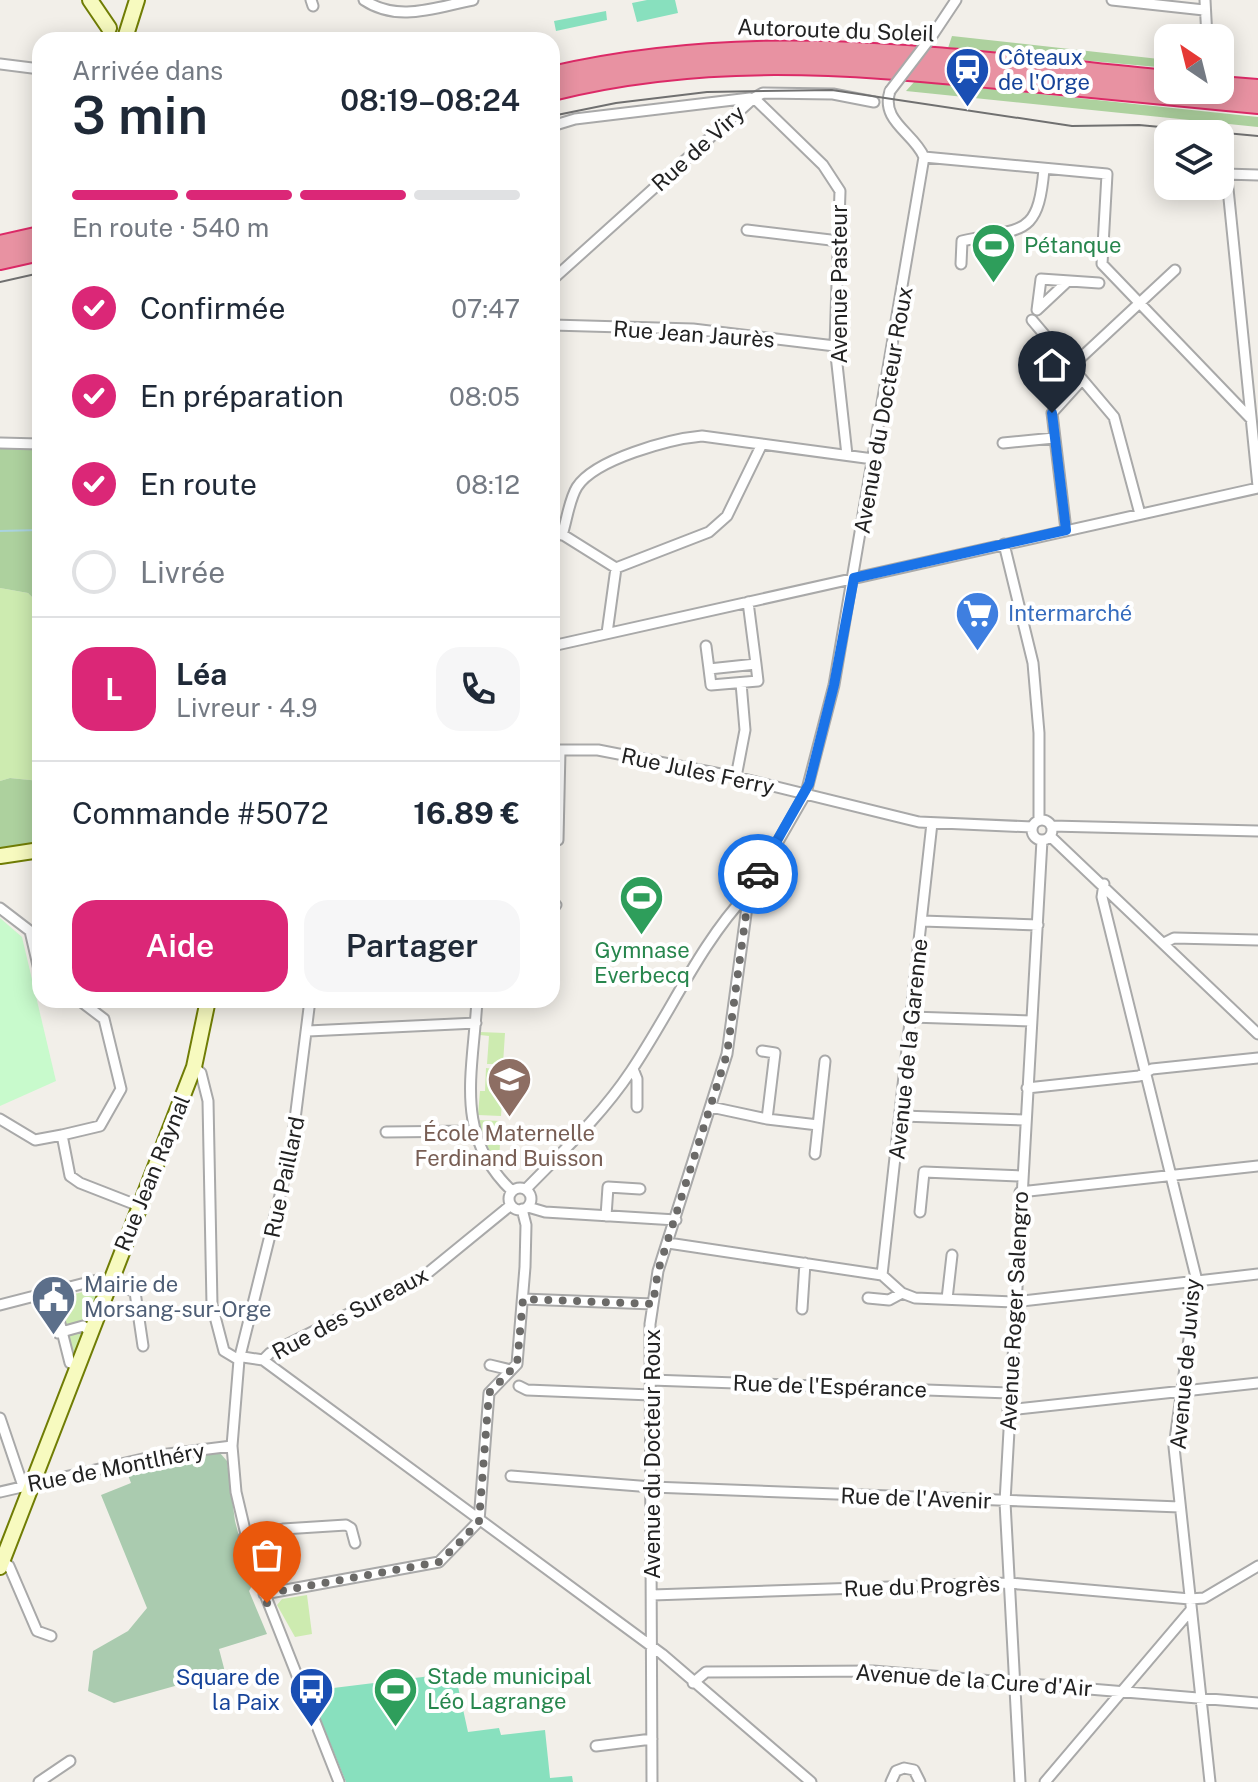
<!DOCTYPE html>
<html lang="fr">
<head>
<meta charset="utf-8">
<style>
	:root { --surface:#fff; --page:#f6f6f7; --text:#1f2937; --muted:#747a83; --line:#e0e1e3; --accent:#db2777 }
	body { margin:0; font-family:"Public Sans",sans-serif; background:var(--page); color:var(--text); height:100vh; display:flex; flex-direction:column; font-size:30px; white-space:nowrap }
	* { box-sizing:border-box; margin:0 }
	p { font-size:26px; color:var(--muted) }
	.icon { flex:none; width:44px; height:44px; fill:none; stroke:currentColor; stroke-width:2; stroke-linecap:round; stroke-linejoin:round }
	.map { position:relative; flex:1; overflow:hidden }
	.sheet { position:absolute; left:32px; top:32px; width:528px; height:976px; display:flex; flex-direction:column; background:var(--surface); border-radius:24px; box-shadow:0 4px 20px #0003 }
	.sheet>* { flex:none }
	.needle { width:52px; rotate:325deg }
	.buttons { position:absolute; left:1154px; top:24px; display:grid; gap:16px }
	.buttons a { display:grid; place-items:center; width:80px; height:80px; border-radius:16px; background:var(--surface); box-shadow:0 4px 20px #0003; font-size:40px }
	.pin { position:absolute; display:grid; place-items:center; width:68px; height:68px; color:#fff; margin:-82px -34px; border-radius:50% 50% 50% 0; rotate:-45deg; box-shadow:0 0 8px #0007 }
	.pin .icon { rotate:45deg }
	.courier { position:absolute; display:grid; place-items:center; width:80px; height:80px; margin:-40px; border:6px solid #1a73e8; border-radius:50%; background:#fff; color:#222; box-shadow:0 2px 10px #0007 }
	.summary em { font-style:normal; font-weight:600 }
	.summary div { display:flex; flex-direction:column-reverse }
	.summary { display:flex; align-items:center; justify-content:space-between; height:136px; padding:0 40px }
	h1 { font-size:52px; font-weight:600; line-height:60px }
	.bar { display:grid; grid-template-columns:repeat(4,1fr); gap:12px 8px; align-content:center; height:96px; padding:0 40px }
	.bar i { height:10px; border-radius:6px; background:var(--line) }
	.bar .selected { background:var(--accent) }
	.bar p { grid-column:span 4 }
	.line { display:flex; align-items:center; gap:20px; padding:0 40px; border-top:2px solid var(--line) }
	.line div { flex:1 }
	.round { display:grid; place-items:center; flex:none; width:84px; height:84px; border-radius:24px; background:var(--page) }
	ol { padding:0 40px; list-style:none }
	li { display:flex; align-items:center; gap:24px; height:88px }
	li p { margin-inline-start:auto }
	li .icon { padding:8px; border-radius:50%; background:var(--accent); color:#fff; stroke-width:4 }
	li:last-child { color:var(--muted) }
	li i { width:44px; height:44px; border:4px solid var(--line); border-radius:50% }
	.button { display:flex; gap:16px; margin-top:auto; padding:16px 40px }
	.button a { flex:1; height:92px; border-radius:24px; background:var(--accent); color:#fff; font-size:32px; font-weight:600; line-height:92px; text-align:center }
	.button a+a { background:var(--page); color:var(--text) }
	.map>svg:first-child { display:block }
	.grass { fill:#cdebb0 }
	.forest { fill:#add19e }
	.cemetery { fill:#aacbaf }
	.park { fill:#c8facc }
	.pitch { fill:#88e0be }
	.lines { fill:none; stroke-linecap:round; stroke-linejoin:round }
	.stream { stroke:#aad3df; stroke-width:2 }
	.street-casing { stroke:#a9a9a9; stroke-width:13 }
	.secondary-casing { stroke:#707d05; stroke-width:18 }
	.highway-casing { stroke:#dc2a67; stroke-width:22 }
	.street { stroke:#fff; stroke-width:9 }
	.secondary { stroke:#f7fabf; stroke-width:14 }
	.highway { stroke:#e892a2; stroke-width:18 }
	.tram { stroke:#707070; stroke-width:2 }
	.street-bridge-casing { stroke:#a9a9a9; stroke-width:13; stroke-linecap:butt }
	.street-bridge { stroke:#fff; stroke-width:9 }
	.done { stroke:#6b6a68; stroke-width:8; stroke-dasharray:0 14.4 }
	.route { stroke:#1a73e8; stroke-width:10 }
	.labels { text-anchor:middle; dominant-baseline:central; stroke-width:8; stroke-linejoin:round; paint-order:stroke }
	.street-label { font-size:22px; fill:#222; stroke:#fff }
	.transit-label { font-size:22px; fill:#164399; stroke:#fff; text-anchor:start }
	.leisure-label { font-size:22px; fill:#27864d; stroke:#fff; text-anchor:start }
	.shop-label { font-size:22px; fill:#366cbe; stroke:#fff; text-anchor:start }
	.education-label { font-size:22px; fill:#785e54; stroke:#fff }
	.service-label { font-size:22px; fill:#4e5e75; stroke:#fff; text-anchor:start }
</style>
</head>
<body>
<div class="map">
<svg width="1258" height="1782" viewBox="0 0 1258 1782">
	<rect width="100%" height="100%" fill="#f2efe9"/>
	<path class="grass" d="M0,588L28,593L40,605V781L10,778L0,781Z
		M480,1032L505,1033L503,1064H487L489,1036L480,1035Z
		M486,1068L504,1070L501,1116L478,1115L480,1091H485Z
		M478,1120L501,1121L499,1165L490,1152Z
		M99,1288L101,1291L74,1360L54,1299Z
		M307,1595L312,1634L295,1637L277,1605L282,1599Z"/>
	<path class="forest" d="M952,36L1168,60V68L948,48Z
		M915,81L1258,117V127L906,91Z
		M0,443L40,444V605L28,593L0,588Z
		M10,778L40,781V846L0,853V781Z"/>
	<path class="cemetery" d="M220,1453L227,1461L235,1521L252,1586L249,1591L267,1634L219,1649L225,1672L114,1703L88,1691L93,1651L128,1631L147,1608L101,1495L131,1483L125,1467Z"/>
	<path class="park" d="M0,918L22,937L56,1081L0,1106Z"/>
	<path class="pitch" d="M647,0H675L678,13L637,22L632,3Z
		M606,11L607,20L556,31L554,21Z
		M455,1673L468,1732L499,1728L501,1735L545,1730L550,1778L572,1776L573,1782H346L309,1691Z"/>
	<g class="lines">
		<path class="stream" d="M0,531L40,530"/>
		<defs>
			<path id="street" d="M311,0L313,6
				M364,0C398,23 436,7 473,0
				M1112,0L1204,10
				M1205,0L1207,38
				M932,36L956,0
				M0,64L40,69
				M890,91C880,121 914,133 924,157
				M754,98L823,165L840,191L835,346L847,455
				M552,126L575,119L750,98
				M1223,139L1258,486
				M924,157L1107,174L1102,264L1251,419
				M1225,174L1258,175
				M747,230L839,241
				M961,264L962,241C1023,227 1038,238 1044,169
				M552,280L754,98L763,93L833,94L874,102
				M1068,281L1037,310L1041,279L1099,283
				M1032,320L1114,417L1140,514
				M552,325L693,329L835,346
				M1073,365L1175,270
				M0,443L40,444
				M1003,443L1054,438
				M552,528L616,568L607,633
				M1066,530L1052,413L1081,381
				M562,535C567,520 569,500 577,487C595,459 670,439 702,436L873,459
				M1004,544L1033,663L1039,733V820
				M616,568L709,532L727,516L762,444
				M748,602L756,664
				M552,646L1258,488
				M706,646L709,669
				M756,664L758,681L711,685L709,669Z
				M552,750H598L736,777L919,822L1032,827
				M736,777L745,730L741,683
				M1032 830a10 10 0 1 1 20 0a10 10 0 1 1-20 0Z
				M1051,826L1258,831
				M1050,836L1258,1034
				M558,840L560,750
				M1104,884L1102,897L1197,1281L1174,1447L1210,1782
				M552,905H556
				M0,908L30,931L40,974
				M922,921L1038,925
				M1164,943L1174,938L1258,940
				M79,1000L104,1019L121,1089L100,1126L62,1135L70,1176L80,1183L139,1206
				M310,1000L291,1151L239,1360L232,1446L236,1492L253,1564L339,1782
				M477,1000C473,1073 453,1135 512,1191
				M911,1017L1031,1021
				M308,1031L476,1023
				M762,1051L775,1053L767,1119
				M194,1067L201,1073L208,1101L212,1305L224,1351L239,1360
				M633,1069L637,1079V1107
				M1027,1088L1139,1076L1152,1069L1258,1058
				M711,1107L767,1119L818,1125
				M901,1116L1025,1120
				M0,1119L35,1140L62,1135
				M386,1132L473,1131
				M815,1154L825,1061
				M509 1199a11 11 0 1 1 22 0a11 11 0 1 1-22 0Z
				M526,1189C563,1151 601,1116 631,1071C671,1012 699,945 748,893
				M1020,1192L1258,1166
				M528,1207L545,1212L676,1220
				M920,1212L924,1172L1021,1176
				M606,1216L608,1187L640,1189
				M668,1243L882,1275
				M882,1275L932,823
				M882,1275L902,1293L915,1298L1014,1302L1258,1274
				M52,1292L70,1363
				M868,1298L889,1300L902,1293
				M523,1299L653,1304
				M947,1299L952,1255
				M0,1305L97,1280L110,1281L135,1292L143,1346
				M802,1309L805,1263
				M58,1333L83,1326L90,1331
				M243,1357L263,1360L662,1654L811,1782
				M263,1360L270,1353L424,1276L511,1205
				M490,1365L511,1370
				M651,1380L1009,1393
				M519,1386L527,1390L651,1395
				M1008,1410L1258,1383
				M0,1418L23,1486
				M511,1476L652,1487L1180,1507
				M0,1492L160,1455L232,1446
				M479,1521L489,1393L517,1364L525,1267L526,1225L522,1209
				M244,1537L283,1529L346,1525L351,1528L355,1543
				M2,1562L9,1566L37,1631L51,1636
				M264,1594L439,1562L479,1521
				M652,1595L1009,1583L1190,1599L1204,1598L1258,1566
				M693,1683L706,1672L873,1671L1258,1703
				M596,1746L652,1739
				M39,1782L70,1761
				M652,1782L650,1324L658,1271L727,1054L749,892L806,793L834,685L924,157
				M891,1782L896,1771L904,1768L914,1770L920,1782
				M1020,1782L1005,1502L1042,840
				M1045,1782L1191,1610"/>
			<path id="secondary" d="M90,0L109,28
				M126,35L137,0
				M0,856L40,850
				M0,1567L194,1067L208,1000"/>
			<path id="highway" d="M552,76C764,27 955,60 1168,80
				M1220,86L1258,89
				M552,91C704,53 845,64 998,79C1085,87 1171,96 1258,104
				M0,245L40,236
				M0,260L40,251"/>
		</defs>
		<use href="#street" class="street-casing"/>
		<use href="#secondary" class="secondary-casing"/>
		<use href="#highway" class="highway-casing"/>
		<use href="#street" class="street"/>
		<use href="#secondary" class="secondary"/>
		<use href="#highway" class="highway"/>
		<path class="tram" d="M552,116L616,103L707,92L832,90L1072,126L1139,125L1258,136
			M0,282L40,273"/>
		<defs>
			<path id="street-bridge" d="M890,91L932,36"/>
		</defs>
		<use href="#street-bridge" class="street-bridge-casing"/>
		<use href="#street-bridge" class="street-bridge"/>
	</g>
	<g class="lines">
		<path class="done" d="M267,1603L264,1594L439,1562L463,1539L479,1521L489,1393L517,1364L523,1299L653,1304L658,1271L727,1054L749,892L758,874"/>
		<path class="route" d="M758,874L809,784L834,685L854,578L1066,530L1052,413"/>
	</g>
	<defs>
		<symbol id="station-pin" viewBox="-11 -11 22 30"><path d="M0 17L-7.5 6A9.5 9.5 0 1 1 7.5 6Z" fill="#1a4fb4" stroke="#fff"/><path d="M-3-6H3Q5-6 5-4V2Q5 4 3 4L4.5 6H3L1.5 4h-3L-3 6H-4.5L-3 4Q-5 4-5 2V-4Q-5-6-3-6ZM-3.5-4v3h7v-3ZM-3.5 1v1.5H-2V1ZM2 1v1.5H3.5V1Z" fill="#fff"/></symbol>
		<symbol id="stadium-pin" viewBox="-11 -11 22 30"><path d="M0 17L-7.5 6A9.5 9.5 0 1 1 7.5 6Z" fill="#2e9e5b" stroke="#fff"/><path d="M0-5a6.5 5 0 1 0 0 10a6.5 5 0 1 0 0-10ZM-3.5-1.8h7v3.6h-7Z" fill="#fff"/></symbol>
		<symbol id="supermarket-pin" viewBox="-11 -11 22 30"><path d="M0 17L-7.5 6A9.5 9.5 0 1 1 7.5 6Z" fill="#3f7fe0" stroke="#fff"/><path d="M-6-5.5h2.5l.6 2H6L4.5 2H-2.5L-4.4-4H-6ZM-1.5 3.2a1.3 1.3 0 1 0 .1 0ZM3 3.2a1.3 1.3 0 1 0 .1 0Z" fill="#fff"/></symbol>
		<symbol id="school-pin" viewBox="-11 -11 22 30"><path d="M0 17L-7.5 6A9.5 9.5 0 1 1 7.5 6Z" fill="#8d6e63" stroke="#fff"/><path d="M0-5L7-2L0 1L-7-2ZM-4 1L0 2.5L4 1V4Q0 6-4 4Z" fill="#fff"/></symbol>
		<symbol id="civic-pin" viewBox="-11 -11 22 30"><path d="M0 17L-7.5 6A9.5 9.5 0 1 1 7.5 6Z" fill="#5c6f8a" stroke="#fff"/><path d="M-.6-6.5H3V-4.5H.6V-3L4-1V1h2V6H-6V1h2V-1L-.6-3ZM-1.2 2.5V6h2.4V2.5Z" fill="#fff"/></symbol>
		<symbol id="bus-pin" viewBox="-11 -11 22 30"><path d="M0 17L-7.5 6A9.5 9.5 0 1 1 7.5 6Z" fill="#1a4fb4" stroke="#fff"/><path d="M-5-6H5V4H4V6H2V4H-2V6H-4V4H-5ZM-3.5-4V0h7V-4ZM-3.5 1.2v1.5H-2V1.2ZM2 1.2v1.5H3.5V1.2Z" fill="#fff"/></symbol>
	</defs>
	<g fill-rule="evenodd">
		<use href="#station-pin" x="942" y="44" width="51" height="69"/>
		<use href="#stadium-pin" x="968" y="220" width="51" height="69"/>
		<use href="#supermarket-pin" x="952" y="588" width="51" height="69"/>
		<use href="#stadium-pin" x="616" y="872" width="51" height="69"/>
		<use href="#school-pin" x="484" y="1054" width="51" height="69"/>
		<use href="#civic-pin" x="28" y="1272" width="51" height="69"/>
		<use href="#stadium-pin" x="370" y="1664" width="51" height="69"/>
		<use href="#bus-pin" x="286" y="1664" width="51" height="69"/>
	</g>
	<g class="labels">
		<g class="street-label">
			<text transform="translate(836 30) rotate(2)">Autoroute du Soleil</text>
			<text transform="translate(698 148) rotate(-42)">Rue de Viry</text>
			<text transform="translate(839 284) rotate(-90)">Avenue Pasteur</text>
			<text transform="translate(694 334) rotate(4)">Rue Jean Jaurès</text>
			<text transform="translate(883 410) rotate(-80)">Avenue du Docteur Roux</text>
			<text transform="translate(698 771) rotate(12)">Rue Jules Ferry</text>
			<text transform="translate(908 1049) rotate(-84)">Avenue de la Garenne</text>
			<text transform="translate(152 1173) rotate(-68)">Rue Jean Raynal</text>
			<text transform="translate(284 1177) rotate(-78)">Rue Paillard</text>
			<text transform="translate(1014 1311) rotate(-87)">Avenue Roger Salengro</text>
			<text transform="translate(350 1313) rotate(-28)">Rue des Sureaux</text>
			<text transform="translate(1185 1364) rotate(-85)">Avenue de Juvisy</text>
			<text transform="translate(830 1386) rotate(2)">Rue de l'Espérance</text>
			<text transform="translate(652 1454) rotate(-90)">Avenue du Docteur Roux</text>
			<text transform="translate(116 1467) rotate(-11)">Rue de Montlhéry</text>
			<text transform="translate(916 1498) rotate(2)">Rue de l'Avenir</text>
			<text transform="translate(922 1586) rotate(-2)">Rue du Progrès</text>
			<text transform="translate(974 1680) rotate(4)">Avenue de la Cure d'Air</text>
		</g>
		<g class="transit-label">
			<text x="998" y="57">Côteaux<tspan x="998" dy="25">de l'Orge</tspan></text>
			<text x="280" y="1677" text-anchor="end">Square de<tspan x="280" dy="25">la Paix</tspan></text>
		</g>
		<g class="leisure-label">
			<text x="1024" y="245">Pétanque</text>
			<text x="642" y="950" text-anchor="middle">Gymnase<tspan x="642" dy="25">Everbecq</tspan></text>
			<text x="427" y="1676">Stade municipal<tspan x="427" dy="25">Léo Lagrange</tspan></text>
		</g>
		<g class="shop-label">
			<text x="1008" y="613">Intermarché</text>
		</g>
		<g class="education-label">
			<text x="509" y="1133">École Maternelle<tspan x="509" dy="25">Ferdinand Buisson</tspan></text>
		</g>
		<g class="service-label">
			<text x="84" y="1284">Mairie de<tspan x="84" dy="25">Morsang-sur-Orge</tspan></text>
		</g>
	</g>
</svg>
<div class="buttons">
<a><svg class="needle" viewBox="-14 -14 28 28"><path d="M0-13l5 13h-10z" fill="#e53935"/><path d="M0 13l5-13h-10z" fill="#747a83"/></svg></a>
<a><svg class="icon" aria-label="layers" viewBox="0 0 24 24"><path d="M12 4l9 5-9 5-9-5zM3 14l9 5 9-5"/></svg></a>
</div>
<div class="pin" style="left:267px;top:1603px;background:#ea580c"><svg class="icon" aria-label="bag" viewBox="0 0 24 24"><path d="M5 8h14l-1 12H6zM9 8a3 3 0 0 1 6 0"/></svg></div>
<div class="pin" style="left:1052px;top:413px;background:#1f2937"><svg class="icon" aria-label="home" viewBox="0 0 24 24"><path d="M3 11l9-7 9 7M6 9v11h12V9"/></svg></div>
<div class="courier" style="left:758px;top:874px"><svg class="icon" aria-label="car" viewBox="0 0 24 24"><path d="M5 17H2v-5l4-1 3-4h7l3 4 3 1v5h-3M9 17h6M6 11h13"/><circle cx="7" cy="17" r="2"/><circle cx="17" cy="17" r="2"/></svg></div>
<section class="sheet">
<div class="summary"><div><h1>3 min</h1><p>Arrivée dans</p></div><em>08:19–08:24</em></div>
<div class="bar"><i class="selected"></i><i class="selected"></i><i class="selected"></i><i></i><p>En route · 540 m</p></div>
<ol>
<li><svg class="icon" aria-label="check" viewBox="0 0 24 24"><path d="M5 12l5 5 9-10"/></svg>Confirmée<p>07:47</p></li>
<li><svg class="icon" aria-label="check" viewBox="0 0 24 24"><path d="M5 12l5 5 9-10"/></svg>En préparation<p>08:05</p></li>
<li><svg class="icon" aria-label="check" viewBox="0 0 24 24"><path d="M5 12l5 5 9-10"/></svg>En route<p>08:12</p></li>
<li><i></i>Livrée</li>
</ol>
<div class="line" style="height:144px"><b class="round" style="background:var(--accent);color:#fff">L</b><div><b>Léa</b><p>Livreur · 4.9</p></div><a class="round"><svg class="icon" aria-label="phone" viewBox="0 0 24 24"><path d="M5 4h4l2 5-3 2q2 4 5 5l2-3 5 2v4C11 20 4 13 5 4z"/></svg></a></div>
<div class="line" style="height:104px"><div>Commande #5072</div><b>16.89 €</b></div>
<div class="button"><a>Aide</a><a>Partager</a></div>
</section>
</div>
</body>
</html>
